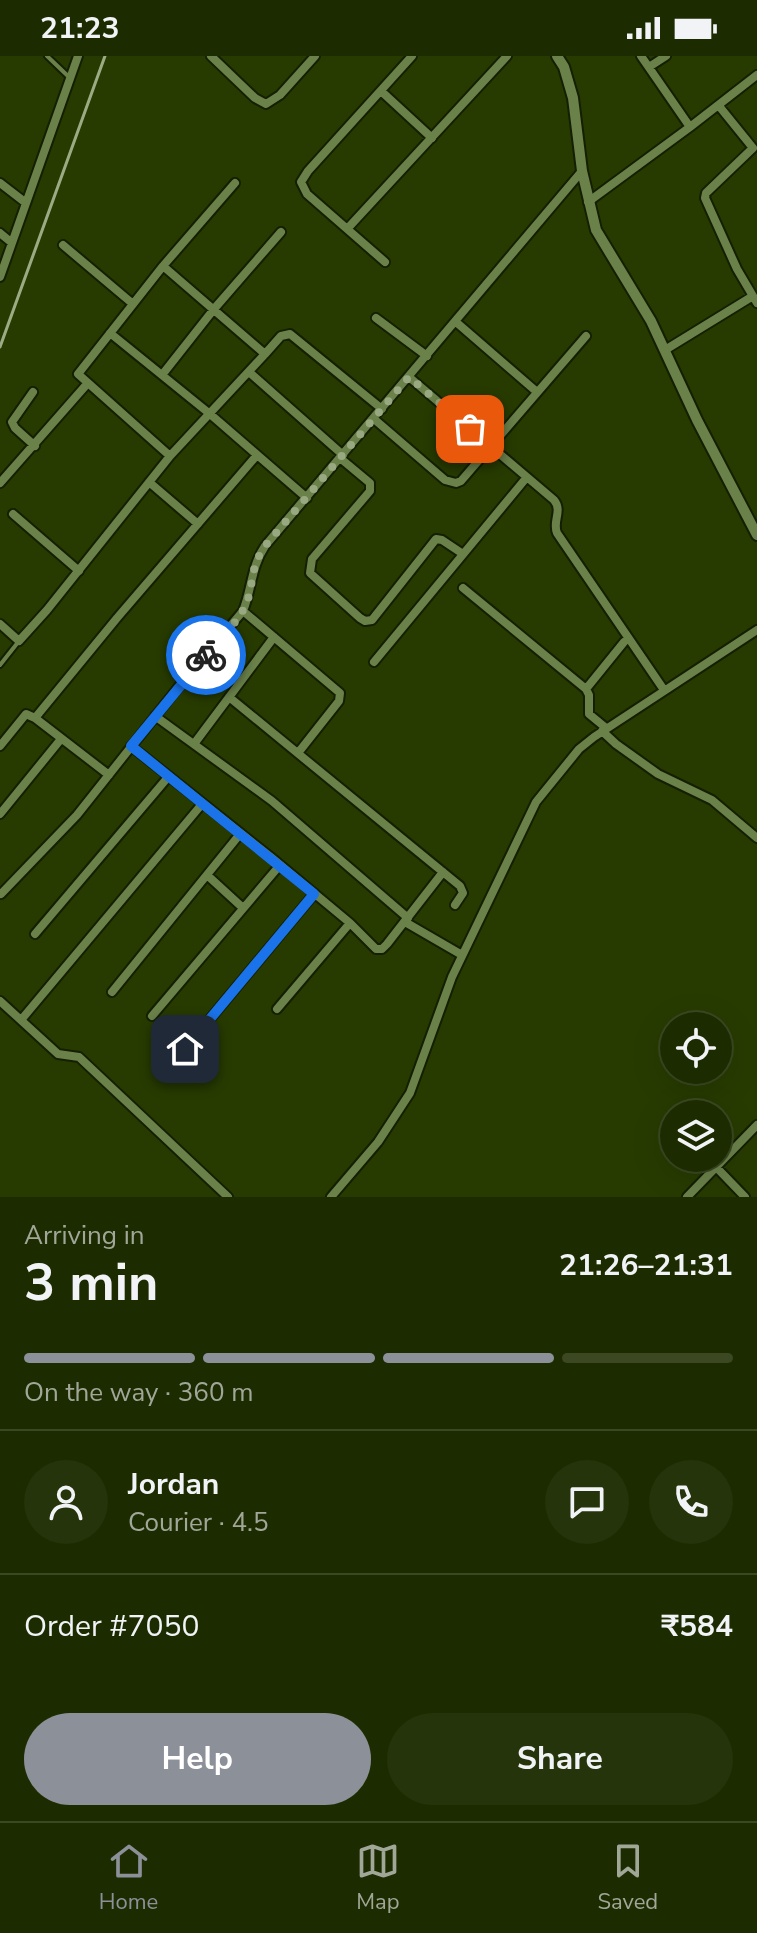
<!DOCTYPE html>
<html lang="en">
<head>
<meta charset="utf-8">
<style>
	:root { --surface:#1d2c00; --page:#25340a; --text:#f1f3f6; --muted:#a0a799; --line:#3b4822; --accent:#8c9099 }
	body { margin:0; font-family:"Nunito Sans",sans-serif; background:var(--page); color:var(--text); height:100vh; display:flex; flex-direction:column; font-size:30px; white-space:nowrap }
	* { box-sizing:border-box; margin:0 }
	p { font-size:26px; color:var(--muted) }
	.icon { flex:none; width:44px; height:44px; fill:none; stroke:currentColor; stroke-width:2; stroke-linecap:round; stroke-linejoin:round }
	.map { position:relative; height:1141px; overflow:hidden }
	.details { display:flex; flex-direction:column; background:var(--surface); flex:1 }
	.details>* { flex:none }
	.tools { position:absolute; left:660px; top:956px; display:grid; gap:16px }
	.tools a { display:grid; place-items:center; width:72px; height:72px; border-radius:50%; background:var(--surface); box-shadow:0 8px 32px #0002,0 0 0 2px var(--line); font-size:40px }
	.pin { position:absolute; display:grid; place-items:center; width:68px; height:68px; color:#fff; margin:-34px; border-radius:16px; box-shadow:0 4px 12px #0006 }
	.courier { position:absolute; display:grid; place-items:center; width:80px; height:80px; margin:-40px; border:6px solid #1a73e8; border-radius:50%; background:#fff; color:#222; box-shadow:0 2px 10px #0007 }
	.overview em { font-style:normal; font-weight:700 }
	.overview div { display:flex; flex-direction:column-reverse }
	.overview { display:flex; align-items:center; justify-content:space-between; height:136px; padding:0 24px }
	h1 { font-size:52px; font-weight:700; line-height:60px }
	.bar { display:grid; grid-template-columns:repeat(4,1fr); gap:12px 8px; align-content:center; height:96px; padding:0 24px }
	.bar i { height:10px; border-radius:6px; background:var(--line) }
	.bar .current { background:var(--accent) }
	.bar p { grid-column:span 4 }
	.line { display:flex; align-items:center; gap:20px; padding:0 24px; border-top:2px solid var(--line) }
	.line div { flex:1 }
	.round { display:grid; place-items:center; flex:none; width:84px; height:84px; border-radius:42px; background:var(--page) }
	.cta { display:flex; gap:16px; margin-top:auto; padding:16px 24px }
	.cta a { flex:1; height:92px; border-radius:48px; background:var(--accent); color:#fff; font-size:32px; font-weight:700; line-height:92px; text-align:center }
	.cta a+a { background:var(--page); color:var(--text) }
	.status { display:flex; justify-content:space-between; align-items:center; height:56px; padding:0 40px; background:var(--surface); direction:ltr }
	.status svg { height:22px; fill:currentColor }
	.tab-bar { display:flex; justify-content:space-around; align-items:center; height:112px; border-top:2px solid var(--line); background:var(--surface); font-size:22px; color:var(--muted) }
	.tab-bar a { display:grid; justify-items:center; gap:4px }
	.tab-bar .current { color:var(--accent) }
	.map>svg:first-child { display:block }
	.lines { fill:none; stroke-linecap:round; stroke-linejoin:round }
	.service-casing { stroke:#141f03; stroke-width:8 }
	.minor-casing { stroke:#141f03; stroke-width:12 }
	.tertiary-casing { stroke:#141f03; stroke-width:14 }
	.service { stroke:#6a814a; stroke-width:4 }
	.minor { stroke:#6a814a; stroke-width:8 }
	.tertiary { stroke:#6a814a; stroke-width:10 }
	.rail { stroke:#9bab84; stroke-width:3 }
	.done { stroke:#98a880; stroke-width:8; stroke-dasharray:0 14.4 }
	.route { stroke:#1a73e8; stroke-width:10 }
</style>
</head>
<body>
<div class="status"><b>21:23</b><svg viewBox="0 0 49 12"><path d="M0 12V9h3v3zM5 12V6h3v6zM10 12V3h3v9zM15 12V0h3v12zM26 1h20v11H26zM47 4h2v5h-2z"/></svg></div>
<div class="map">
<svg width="757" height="1141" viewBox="0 0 757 1141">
	<rect width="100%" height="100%" fill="#273b00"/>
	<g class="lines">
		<defs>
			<path id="service" d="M47,0L69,21
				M0,609L19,585"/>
			<path id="minor" d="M211,0L255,42L266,48L280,39L315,0
				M649,11L666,0
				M381,35L432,82
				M719,50L753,92L706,137L705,142L737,213L757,247
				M690,71L757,19
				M0,127L26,147
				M588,146L690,71L641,0
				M348,172L507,0
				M0,177L12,187
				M63,189L133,248
				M385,206L307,138L301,126L308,115L412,0
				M163,210L235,127
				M0,221L78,0
				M376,262L427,300
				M456,266L537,336
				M110,277L210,358L307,442
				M665,294L753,240
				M249,316L343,399
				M162,319L214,253L281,176
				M409,321L554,444C563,455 552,465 557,477L664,634
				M33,336L12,366L15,372L35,390
				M374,363L445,424L456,427L461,425L586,280
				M170,400L78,318L163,210L265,298L281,280L290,278L382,353
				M340,402L370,427V435L312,503L310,517L360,562L365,565L372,564L436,483L442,484L463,498
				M149,426L198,468
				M0,427L87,328
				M13,458L79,515
				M463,532L586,633L589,639V658L606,672
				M243,555L340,637L339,645L298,697
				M0,568L19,585L47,554L170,400L265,298
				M374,606L527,421
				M586,633L624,586
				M229,641L460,830L463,837L455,849
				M155,660L272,745L408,862
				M602,675L616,688L658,718L712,744L757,782
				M194,688L274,581
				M0,690L26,658L35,662
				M131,690L273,803L350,867L376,893H382L387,888L443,816
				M109,719L35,662L117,562L257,399
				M0,758L61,683
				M207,819L243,852
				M1,838L77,759L177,633L243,555C252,533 251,511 265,490L582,115
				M405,866L462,899
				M35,878L169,720
				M112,936L240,778
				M0,945L58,998L79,1001L228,1141
				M277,953L350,867
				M152,960L280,809
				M21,964L202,748
				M185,993L314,838
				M717,1112L745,1141
				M331,1141L378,1086L410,1037L452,921L536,746L579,693L594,681L757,574
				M687,1141L757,1069"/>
			<path id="tertiary" d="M557,0L564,11L573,42L582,115L596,174L651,265L697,364L757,479"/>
		</defs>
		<use href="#service" class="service-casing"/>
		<use href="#minor" class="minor-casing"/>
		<use href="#tertiary" class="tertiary-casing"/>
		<use href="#service" class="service"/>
		<use href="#minor" class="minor"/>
		<use href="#tertiary" class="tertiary"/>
		<path class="rail" d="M0,291L105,0"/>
	</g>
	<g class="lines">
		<path class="done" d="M206,599C220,583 241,564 248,543C254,522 251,510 265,490L409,321L470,373"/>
		<path class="route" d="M185,993L314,838L131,690L206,599"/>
	</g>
</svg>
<div class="tools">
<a><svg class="icon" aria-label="locate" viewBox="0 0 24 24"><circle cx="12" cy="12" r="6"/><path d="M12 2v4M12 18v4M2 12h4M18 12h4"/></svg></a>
<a><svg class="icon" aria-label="layers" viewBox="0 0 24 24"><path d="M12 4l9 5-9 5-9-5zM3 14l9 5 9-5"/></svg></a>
</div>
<div class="pin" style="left:470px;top:373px;background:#ea580c"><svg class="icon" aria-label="bag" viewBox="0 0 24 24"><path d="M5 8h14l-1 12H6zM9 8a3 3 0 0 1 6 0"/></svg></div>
<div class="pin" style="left:185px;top:993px;background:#1f2937"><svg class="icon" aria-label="home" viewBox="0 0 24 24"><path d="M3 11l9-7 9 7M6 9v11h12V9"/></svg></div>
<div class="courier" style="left:206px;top:599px"><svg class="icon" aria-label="bike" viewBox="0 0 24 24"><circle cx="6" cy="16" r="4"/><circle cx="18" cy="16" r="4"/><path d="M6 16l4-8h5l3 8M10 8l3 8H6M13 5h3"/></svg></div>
</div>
<section class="details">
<div class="overview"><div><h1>3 min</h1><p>Arriving in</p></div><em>21:26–21:31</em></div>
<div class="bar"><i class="current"></i><i class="current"></i><i class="current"></i><i></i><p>On the way · 360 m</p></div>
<div class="line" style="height:144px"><a class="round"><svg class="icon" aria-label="person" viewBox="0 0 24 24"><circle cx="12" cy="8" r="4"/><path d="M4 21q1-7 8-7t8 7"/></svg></a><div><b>Jordan</b><p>Courier · 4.5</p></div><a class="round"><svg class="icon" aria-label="chat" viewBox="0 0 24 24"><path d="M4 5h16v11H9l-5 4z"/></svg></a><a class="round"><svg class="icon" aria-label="phone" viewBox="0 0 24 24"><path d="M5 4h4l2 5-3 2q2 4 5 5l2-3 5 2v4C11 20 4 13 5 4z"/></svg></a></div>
<div class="line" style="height:104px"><div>Order #7050</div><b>₹584</b></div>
<div class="cta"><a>Help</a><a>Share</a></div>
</section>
<nav class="tab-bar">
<a class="current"><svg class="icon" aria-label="home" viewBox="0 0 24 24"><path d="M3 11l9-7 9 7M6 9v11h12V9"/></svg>Home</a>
<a><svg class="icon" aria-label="map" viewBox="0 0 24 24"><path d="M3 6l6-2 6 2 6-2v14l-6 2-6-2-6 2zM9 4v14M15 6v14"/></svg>Map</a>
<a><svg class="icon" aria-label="saved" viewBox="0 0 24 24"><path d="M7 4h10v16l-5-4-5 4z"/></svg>Saved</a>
</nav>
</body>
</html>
